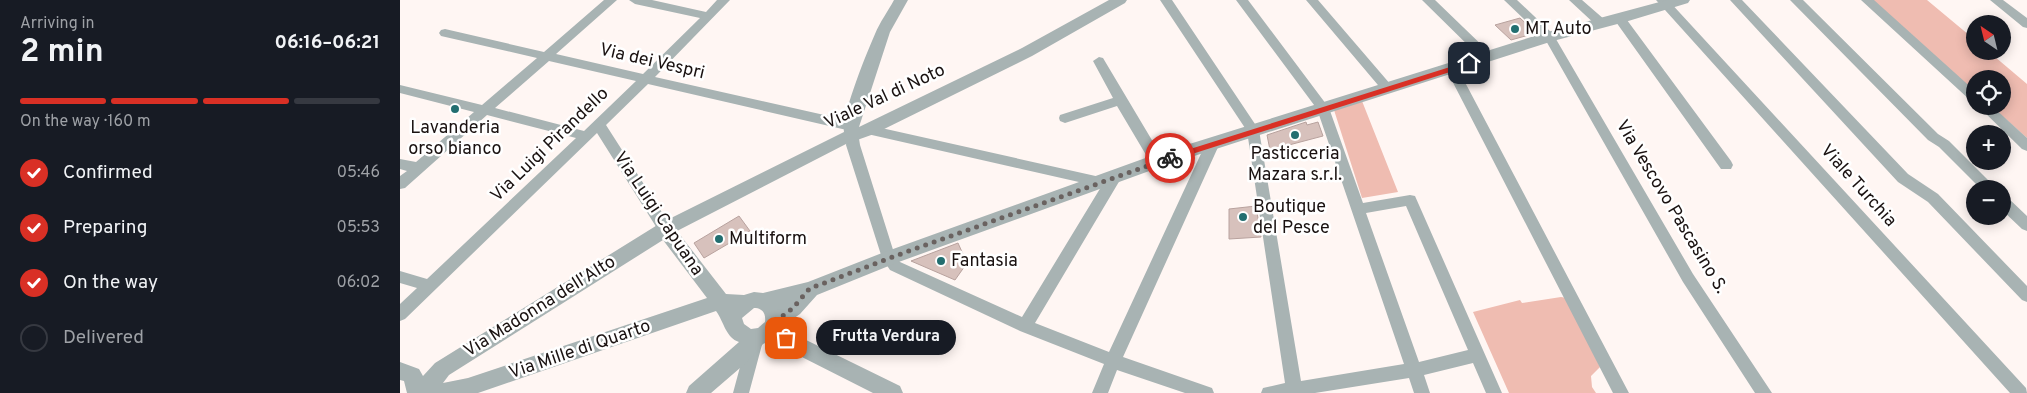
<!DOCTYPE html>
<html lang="en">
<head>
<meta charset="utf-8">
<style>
	:root { --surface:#171b24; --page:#242831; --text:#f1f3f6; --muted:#9ea1a6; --line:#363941; --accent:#d93025 }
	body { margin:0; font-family:Overpass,sans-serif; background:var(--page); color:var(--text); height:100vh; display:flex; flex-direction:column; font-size:19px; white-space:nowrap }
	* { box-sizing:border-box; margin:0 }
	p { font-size:16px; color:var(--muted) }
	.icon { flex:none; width:28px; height:28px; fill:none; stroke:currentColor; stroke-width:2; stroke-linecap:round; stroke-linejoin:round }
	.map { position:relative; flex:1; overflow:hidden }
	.side { display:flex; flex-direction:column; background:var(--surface); width:400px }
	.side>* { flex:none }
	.needle { width:32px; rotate:325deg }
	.tools { position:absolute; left:1566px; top:15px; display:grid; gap:10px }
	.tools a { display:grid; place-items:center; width:45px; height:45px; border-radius:50%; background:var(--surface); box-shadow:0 2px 12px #0003; font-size:25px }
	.pin { position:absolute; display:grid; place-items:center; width:42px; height:42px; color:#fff; margin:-21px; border-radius:10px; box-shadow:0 2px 8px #0006 }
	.courier { position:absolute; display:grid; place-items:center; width:50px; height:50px; margin:-25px; border:4px solid #d93025; border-radius:50%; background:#fff; color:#222; box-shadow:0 1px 6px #0007 }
	.bubble { position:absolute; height:35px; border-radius:18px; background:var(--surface); box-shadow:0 2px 12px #0003; font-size:16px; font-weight:700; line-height:35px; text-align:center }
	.summary em { font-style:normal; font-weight:700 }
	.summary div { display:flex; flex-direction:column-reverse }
	.summary { display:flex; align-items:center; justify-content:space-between; height:85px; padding:0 20px }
	h1 { font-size:32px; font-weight:700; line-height:38px }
	.bar { display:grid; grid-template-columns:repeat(4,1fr); gap:8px 5px; align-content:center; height:60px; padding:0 20px }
	.bar i { height:6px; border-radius:4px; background:var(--line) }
	.bar .selected { background:var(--accent) }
	.bar p { grid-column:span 4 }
	ol { padding:0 20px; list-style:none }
	li { display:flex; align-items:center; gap:15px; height:55px }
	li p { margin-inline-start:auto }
	li .icon { padding:5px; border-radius:50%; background:var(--accent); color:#fff; stroke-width:4 }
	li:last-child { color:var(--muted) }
	li i { width:28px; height:28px; border:2px solid var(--line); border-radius:50% }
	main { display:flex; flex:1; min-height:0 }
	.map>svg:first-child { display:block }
	.green { fill:#efbcb1 }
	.building { fill:#d7c1bc; stroke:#b8a29e }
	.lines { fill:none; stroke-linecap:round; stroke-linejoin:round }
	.minor { fill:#a8b3b3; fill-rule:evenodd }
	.tertiary { fill:#a8b3b3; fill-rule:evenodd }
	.route { fill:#d93025 }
	.done { stroke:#6a6260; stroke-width:5; stroke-dasharray:0 9 }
	.poi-dot { fill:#226e70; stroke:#fff; stroke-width:2 }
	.labels { text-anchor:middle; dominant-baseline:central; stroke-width:5; stroke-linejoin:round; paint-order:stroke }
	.poi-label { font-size:18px; fill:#1a1211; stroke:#fff; text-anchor:start }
	.street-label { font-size:18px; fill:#1a1211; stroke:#fff }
</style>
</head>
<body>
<main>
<section class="side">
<div class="summary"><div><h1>2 min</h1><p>Arriving in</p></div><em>06:16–06:21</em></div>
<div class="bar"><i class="selected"></i><i class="selected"></i><i class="selected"></i><i></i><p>On the way · 160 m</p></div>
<ol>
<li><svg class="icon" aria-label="check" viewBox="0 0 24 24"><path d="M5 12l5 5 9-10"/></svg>Confirmed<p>05:46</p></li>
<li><svg class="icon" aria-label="check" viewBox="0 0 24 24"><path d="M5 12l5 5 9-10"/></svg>Preparing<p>05:53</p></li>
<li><svg class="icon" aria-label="check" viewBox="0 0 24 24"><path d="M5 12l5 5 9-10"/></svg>On the way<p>06:02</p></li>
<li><i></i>Delivered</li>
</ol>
</section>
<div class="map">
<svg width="1627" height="393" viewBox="0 0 1627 393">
	<rect width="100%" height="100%" fill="#fff6f3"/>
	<path class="green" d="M1473,0H1527L1575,40V51H1588L1627,84V138L1591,106H1602V79H1575V92Z
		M962,101L998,192L962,198L934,110Z
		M1161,297L1167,298L1200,367L1191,376L1192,387L1196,393H1109L1073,312L1120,300L1122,303Z"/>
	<path class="building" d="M1120,18L1136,33L1111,40L1095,25Z
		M906,122L907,125L918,122L923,136L870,150L867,135Z
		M856,206L861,237L829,239V209Z
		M339,216L350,231L304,258L294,243Z
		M558,243L567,263L555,280L511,261Z"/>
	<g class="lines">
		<path class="minor" d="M204,0H217L156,54L243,74L300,18L235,4L229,0H252L306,12L317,0H330L255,77L451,121L456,123L457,126L456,129L451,131L248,84L206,125L270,225L272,229L270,233L265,235L260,233L197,133L5,319L0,321V304L17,288L0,283V271L27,279L176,138L87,115L5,188L0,189V176L7,171L0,169V159L16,162L74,112L0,93V85L82,105L137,58L41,36L39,33L41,30L45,29L144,52ZM149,61L236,81L184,131L95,108Z
			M760,0H772L859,130L901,381L1004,364L917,109L836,0H848L929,108L963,203L1010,195L1015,196L1102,393H1086L1073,363L1024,375L1030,393H1014L1009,378L915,393H861L863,388L885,383L847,131ZM1006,206L1068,350L1019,362L966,213Z
			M906,0H918L991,85L993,88L991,91H983Z
			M1022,0H1035L1091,54L1093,57L1091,60H1083Z
			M1104,0H1117L1153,34L1293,274L1372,393H1355L1283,282L1145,39Z
			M1169,0H1182L1205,20L1207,23L1205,26H1197Z
			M1256,0H1268L1626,388L1627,393H1610Z
			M1330,0H1342L1508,174L1538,194L1627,286V302L1622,300L1528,202L1498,182Z
			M1390,0H1403L1538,134L1549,141L1597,189H1581L1539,147L1528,140Z
			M1461,0H1474L1575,91V102L1571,101Z
			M1590,0H1603L1627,18V28L1623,27Z
			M1220,15L1224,16L1331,161L1333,165L1331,169H1321L1216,22L1214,19Z
			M699,57L703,58L762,157L764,161L762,165H752L717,106L665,123L660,121L659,118L660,115L713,98L693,61Z
			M1052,65L1058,69L1229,393H1213L1046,69Z
			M1578,106H1592L1627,138V151L1622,149Z
			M468,125L700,177L706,180L710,172L715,171L720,172L722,176L720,180L635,323L709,352L805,145L807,142H817L819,145L723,357L812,388L814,393H785L717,370L708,393H692L704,364L620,331L490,270L482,258L446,145L448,132H458L460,145L495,256L500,262L622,317L701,187L463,133L462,130L463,127Z
			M1602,196L1607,197L1627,216V231L1622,229L1602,210Z
			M355,334L361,336L363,341L349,393H333L347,341L349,336Z"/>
		<path class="tertiary" d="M494,0H508L490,32L459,127L622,48L709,0H727L725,3L632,56L474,134L446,144L277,231L326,294L344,295L354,292L363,293L408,282L482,253L751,156L1144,33L1267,0H1290L1288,3L1225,22L1153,41L763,166L496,263L417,295L400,314L383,326L402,338L500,386L503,393H473L388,350L372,340L363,344L347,362L311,393H286L289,386L339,342C326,338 324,322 316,311L78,393H7L4,381L0,380V362L19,369L23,376L35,363L259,224L444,132C441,116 467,52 475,34C480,22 488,11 494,0ZM263,240L307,298L68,378L43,383L49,375ZM354,308C363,308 366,314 365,322L358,328L351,329L344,324L342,318Z"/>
	</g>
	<path class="route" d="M1069,61L1073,63L1072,65L770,161L766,158L768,156Z"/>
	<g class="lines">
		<path class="done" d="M386,338L371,329L375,322L393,308L410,288L419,285L506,252L770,158"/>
	</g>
	<g class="poi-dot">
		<circle cx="1115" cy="29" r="5"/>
		<circle cx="55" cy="109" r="5"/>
		<circle cx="895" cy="135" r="5"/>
		<circle cx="843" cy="217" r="5"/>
		<circle cx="319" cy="239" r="5"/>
		<circle cx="541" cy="261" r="5"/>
	</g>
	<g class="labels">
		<g class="poi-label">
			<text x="1125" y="29">MT Auto</text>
			<text x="55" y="128" text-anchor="middle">Lavanderia<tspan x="55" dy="21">orso bianco</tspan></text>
			<text x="895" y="154" text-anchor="middle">Pasticceria<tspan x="895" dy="21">Mazara s.r.l.</tspan></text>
			<text x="853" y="207">Boutique<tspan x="853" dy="21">del Pesce</tspan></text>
			<text x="329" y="239">Multiform</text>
			<text x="551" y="261">Fantasia</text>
		</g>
		<g class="street-label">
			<text transform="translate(252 62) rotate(13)">Via dei Vespri</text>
			<text transform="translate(485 97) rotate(-25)">Viale Val di Noto</text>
			<text transform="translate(150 145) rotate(-44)">Via Luigi Pirandello</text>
			<text transform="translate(1458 186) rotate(48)">Viale Turchia</text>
			<text transform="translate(1271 207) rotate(59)">Via Vescovo Pascasino S.</text>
			<text transform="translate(258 214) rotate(56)">Via Luigi Capuana</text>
			<text transform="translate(140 307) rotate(-32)">Via Madonna dell'Alto</text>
			<text transform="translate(180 350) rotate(-19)">Via Mille di Quarto</text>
		</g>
	</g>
</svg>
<div class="tools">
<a><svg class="needle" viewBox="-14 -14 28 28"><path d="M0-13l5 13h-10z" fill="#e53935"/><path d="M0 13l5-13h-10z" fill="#9ea1a6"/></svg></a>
<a><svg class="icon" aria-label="locate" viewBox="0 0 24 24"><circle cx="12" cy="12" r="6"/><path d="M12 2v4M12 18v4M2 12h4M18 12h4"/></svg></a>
<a>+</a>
<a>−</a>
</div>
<div class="pin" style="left:386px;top:338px;background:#ea580c"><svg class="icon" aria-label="bag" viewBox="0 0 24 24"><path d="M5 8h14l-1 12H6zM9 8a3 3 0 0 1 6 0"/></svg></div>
<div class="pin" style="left:1069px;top:63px;background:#1f2937"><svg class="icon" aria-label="home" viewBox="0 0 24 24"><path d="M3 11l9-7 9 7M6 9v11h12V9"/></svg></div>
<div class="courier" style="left:770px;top:158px"><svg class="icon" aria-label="bike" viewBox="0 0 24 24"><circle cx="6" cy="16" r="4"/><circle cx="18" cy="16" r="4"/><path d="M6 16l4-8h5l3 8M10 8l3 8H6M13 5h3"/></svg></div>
<div class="bubble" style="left:416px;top:320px;width:140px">Frutta Verdura</div>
</div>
</main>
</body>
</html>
